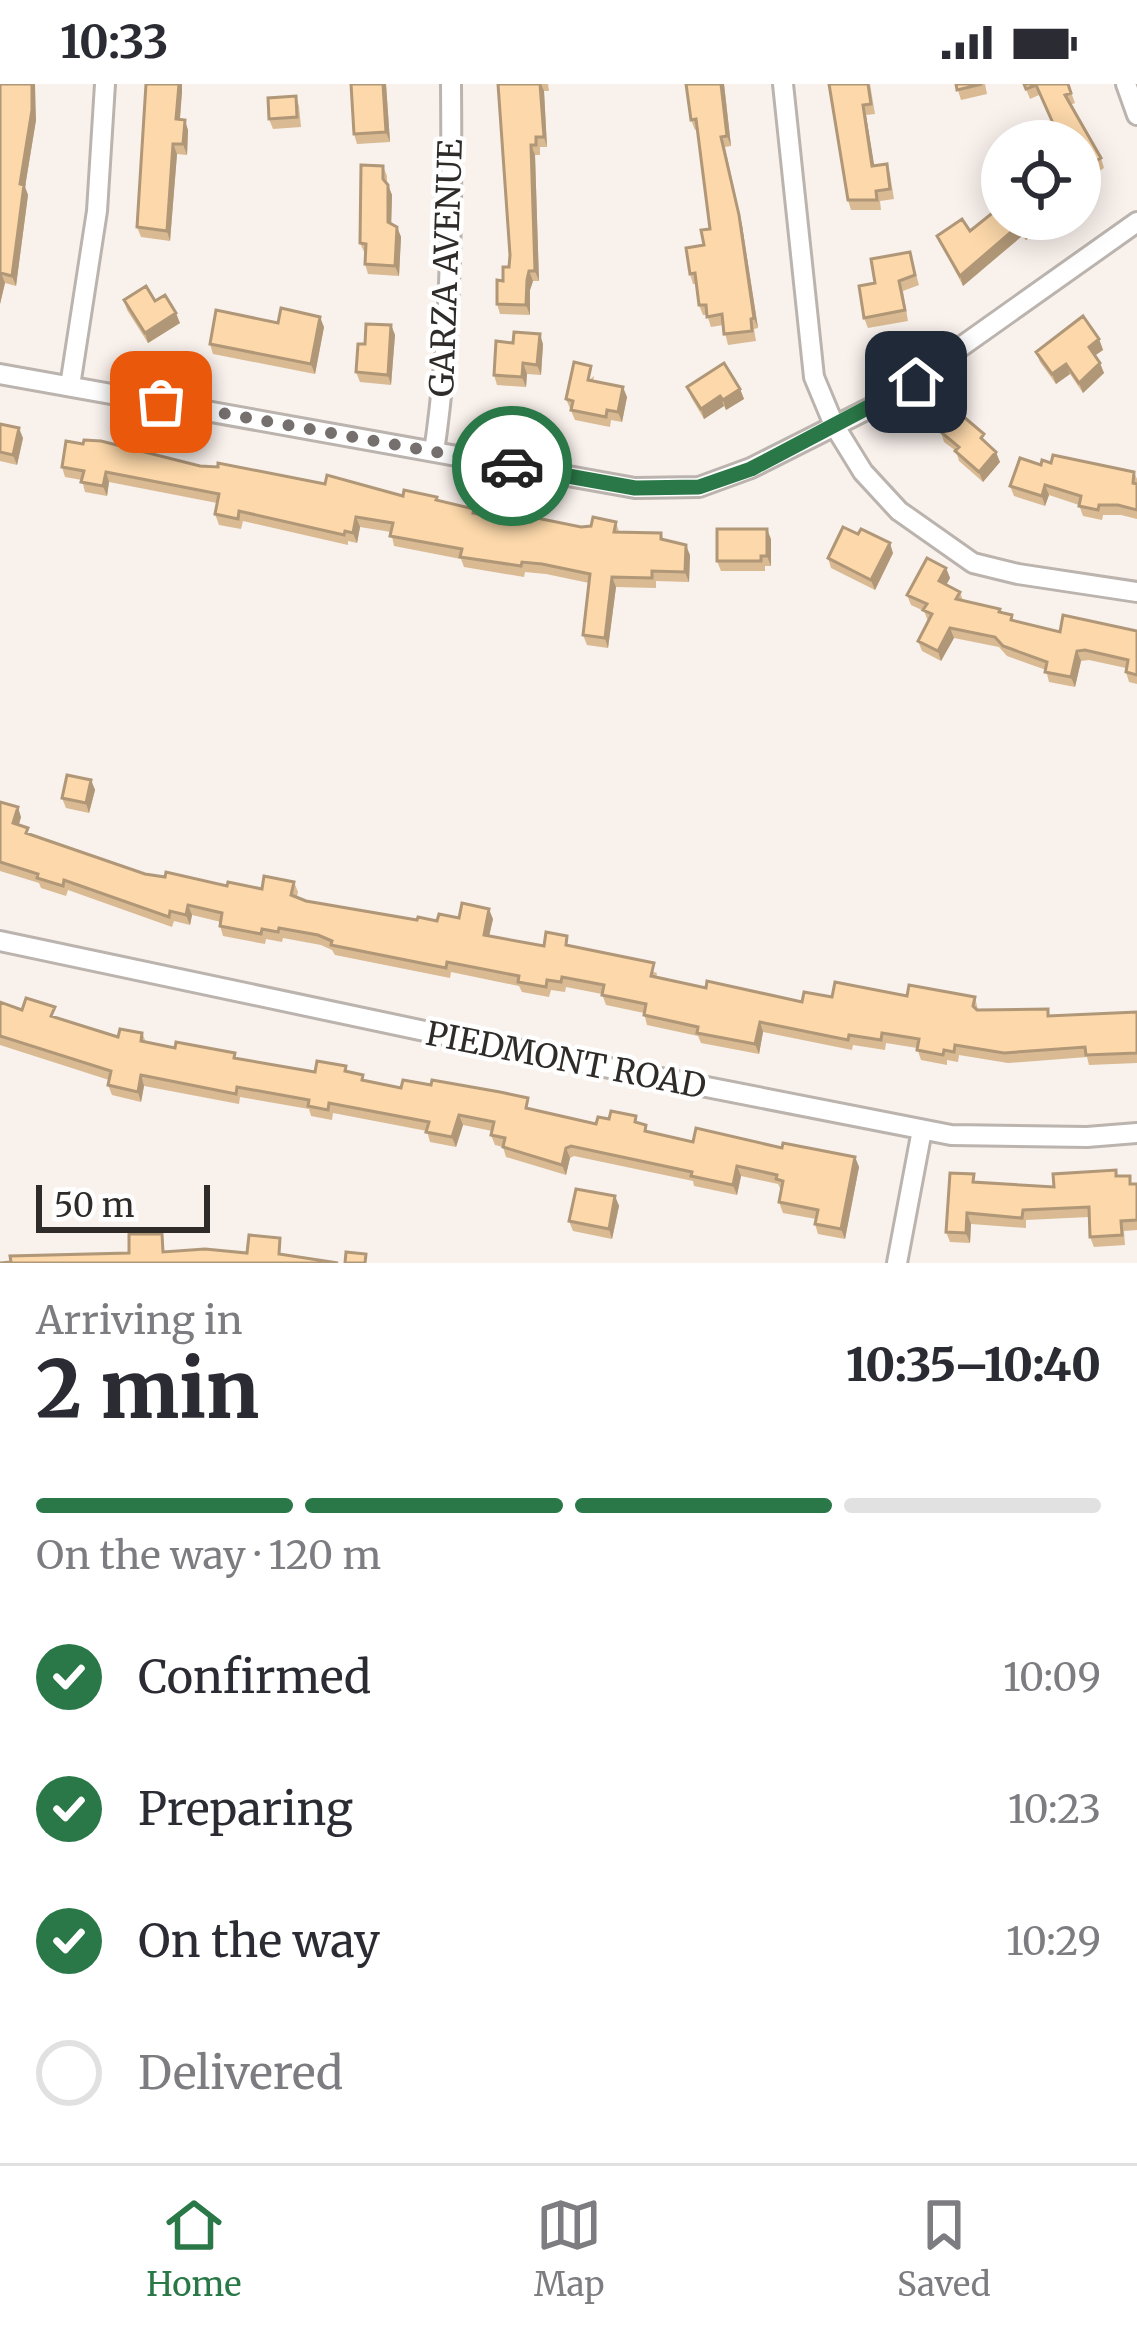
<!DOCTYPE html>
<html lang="en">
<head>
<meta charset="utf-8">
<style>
	:root { --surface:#fff; --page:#f7f7f7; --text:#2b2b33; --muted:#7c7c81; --line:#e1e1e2; --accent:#2a7847 }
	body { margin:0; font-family:Merriweather,serif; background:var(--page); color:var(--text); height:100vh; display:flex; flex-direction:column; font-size:45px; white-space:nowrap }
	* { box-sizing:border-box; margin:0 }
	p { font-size:39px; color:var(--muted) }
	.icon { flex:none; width:66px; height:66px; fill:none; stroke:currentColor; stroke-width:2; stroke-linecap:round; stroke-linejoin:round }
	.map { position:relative; height:1179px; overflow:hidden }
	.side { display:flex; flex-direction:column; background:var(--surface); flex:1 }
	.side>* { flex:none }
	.fabs { position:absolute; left:981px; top:36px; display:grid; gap:24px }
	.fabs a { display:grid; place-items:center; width:120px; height:120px; border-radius:50%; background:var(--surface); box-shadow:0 6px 30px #0003; font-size:60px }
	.scale { position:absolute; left:36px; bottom:30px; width:174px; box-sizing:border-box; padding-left:12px; border:6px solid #2e2b29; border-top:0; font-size:33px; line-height:42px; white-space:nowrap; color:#2e2b29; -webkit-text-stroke:9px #fff; paint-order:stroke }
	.pin { position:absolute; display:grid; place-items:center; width:102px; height:102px; color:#fff; margin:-51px; border-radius:24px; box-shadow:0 6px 18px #0006 }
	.courier { position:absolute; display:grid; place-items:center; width:120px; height:120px; margin:-60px; border:9px solid #2a7847; border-radius:50%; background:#fff; color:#222; box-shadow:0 3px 15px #0007 }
	.headline em { font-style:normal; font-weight:800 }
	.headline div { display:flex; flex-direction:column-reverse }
	.headline { display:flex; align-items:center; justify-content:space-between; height:204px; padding:0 36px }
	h1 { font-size:78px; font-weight:800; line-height:90px }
	.bar { display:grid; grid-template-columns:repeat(4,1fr); gap:18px 12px; align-content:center; height:144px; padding:0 36px }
	.bar i { height:15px; border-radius:9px; background:var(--line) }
	.bar .active { background:var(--accent) }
	.bar p { grid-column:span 4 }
	ol { padding:0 36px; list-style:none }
	li { display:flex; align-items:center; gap:36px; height:132px }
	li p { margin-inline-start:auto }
	li .icon { padding:12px; border-radius:50%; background:var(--accent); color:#fff; stroke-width:4 }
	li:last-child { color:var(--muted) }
	li i { width:66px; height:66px; border:6px solid var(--line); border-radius:50% }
	.status { display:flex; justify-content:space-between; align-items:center; height:84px; padding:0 60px; background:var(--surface); direction:ltr }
	.status svg { height:33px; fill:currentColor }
	.tabs { display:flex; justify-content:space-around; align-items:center; height:168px; border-top:3px solid var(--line); background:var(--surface); font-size:33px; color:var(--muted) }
	.tabs a { display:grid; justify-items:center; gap:6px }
	.tabs .active { color:var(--accent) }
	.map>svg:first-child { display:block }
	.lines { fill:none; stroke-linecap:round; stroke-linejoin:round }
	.street-casing { stroke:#bbb3ae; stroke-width:24 }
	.street { stroke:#fff; stroke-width:18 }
	.wall { fill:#d9ba92 }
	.shaded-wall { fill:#b09777 }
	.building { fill:#fcd8aa; stroke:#b09777; stroke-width:3 }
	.done { stroke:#75706d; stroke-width:12; stroke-dasharray:0 21.6 }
	.route { stroke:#2a7847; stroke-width:15 }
	.labels { text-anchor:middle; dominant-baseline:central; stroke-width:9; stroke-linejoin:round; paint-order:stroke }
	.street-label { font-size:33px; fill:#2e2b29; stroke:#fff }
</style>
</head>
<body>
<div class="status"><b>10:33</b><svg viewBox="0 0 49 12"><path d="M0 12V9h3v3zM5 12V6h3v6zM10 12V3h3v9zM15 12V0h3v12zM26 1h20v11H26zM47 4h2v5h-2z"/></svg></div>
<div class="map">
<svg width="1137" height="1179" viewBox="0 0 1137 1179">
	<rect width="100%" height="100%" fill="#f9f1ec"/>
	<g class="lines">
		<defs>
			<path id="street" d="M783,0L814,293L834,341L863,388L899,427L973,479L1018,490L1137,508
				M1126,0L1137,31
				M0,290L635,404L699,403L751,384L886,316L1137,138
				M70,302L97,127L105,0
				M434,368C452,245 452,124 451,0
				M0,857L467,956L951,1051L1087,1053L1137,1049
				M897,1179L922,1046"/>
		</defs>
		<use href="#street" class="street-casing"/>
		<use href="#street" class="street"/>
	</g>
	<path class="wall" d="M0,0L36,36L25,103L28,111L16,202L5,199L0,220Z
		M146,0H182L180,35L188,46L187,71L177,70L170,157L141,153L137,143Z
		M351,0H386L390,58L357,60L354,50Z
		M498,0H548L549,7H544L547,63H540V71H535L539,197H533L530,206V231L500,230L497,220L503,197L509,183L510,171Z
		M724,0L731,62L725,63L742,141L758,244L754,245L756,257L728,261L723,241L711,243L707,231H703L699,221L697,200H693L690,190L710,145L698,46H695L691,36Z
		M829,0H870L875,30L866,31L874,82L887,80L890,90L894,115L880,117L881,126H851L848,116Z
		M956,0H985L987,10L961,16Z
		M1024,0H1068L1075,19L1070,21L1101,74L1104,84L1080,99V57L1039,11L1030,15Z
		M296,12L299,22L301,43L273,45L269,35Z
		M383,82L387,92V99L392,111L391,140L397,143L401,153L399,192L368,190L365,180V170L360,159Z
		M993,114L1043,142L1026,156L1022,152L963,202L937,152L970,147L998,125Z
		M910,168L919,201L903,207L908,237L868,244L864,234L875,199Z
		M124,216L155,217L180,239L148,259L127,226Z
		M278,239L324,243L315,290L213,270L210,260Z
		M391,241L395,251L391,301L360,298L356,288L365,260Z
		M1099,255L1103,266L1095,271L1104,289L1083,309L1070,290L1056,300L1040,278L1036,268Z
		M543,260L541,291L527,290L526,303L497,301L494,291Z
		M594,292L593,297L627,313L622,338L611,336L610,343L575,336L566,315Z
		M687,303L740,305L744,315L726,326L724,322L704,335L691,313Z
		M0,340L23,354L17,381L0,377Z
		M941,348L988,360L1000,378L983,398L959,377L956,367L944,358Z
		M1051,379L1134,388L1137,395V435L1121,431H1103L1102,436L1083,432L1079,421L1049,411L1045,422L1014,412L1010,402L1041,381Z
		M200,382L403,412L437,413L438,417L474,425L476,429L516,437L581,443L616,438L619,448L661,449L663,455L690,471L689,498L656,497V504L616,503L608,564L587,561L583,551L589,499L546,490L525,488L524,493L464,483L461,475L394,462L391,448L360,443L357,459L348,457V461L243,437L241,445L219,441L215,430L217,419L109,398L107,412L85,408L82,396L65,393L62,383Z
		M858,450L893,469L875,506L831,484L828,474Z
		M771,455V482H765V487H721L717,477Z
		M946,484L950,494L946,501L960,508L963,517L1001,529L1013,536L1060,548L1137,547V600L1129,598L1126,588V584L1089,576L1081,577L1075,603L1049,598L1046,586L1007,572L999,563L954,554L941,577L922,567L918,557L928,537L924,527L911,521L907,511Z
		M91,696L95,706L89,729L66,724L62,714Z
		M0,718L21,733L19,741L30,751L145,790L227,802L262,805L294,798L298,808L297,813L306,817L417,836L437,837L459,834L493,835L489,852L544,862H571L657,889L656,894L706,904L802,918L832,913H975L978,926L1051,932L1137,928V979L1089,981L1087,973L1008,979L959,971L958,978L947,976V981L921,976L917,964L886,959L885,966L853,961L852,966L763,948L759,970L701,959L698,952L647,941L644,929L606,921L602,910L566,903L565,908L551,906L549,913L522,908L519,902L451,888L450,894L335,871L332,866L321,861L283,854L282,858L266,855L265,860L223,852L220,842L221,838L192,831L190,841L174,837L172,843L68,806L66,812L41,804L39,799L0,787Z
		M0,918L118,953L142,949L146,958L315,988L346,982L348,988L365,997L531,1025L596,1040L639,1039L649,1048L693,1058L782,1064L855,1073L859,1083L845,1155L818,1150L815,1140L816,1135L783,1129L779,1118L781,1106L778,1100L741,1092L737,1111L694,1102L693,1097L574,1072L570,1074L566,1091L506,1073L503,1063L495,1061L491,1051L492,1047L463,1041L456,1063L430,1058L427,1047L333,1029L332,1036L311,1032L309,1025L240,1013L239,1020L144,1002L141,1018L112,1011L108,1001L109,996L0,961Z
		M1116,1086L1118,1092L1133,1100H1137V1146L1124,1147L1125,1161L1094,1163L1090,1153L1089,1133L1026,1136V1144L971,1140L970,1159L950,1158L946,1148L977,1099L1054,1103Z
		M615,1112L619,1122L612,1155L573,1147L569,1137Z"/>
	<path class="shaded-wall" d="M32,0H35L36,36L25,103L28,111L16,202L12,192L20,100Z
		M179,0H182V9L179,45L176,35Z
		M383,0H386L390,58L386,48Z
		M541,0L544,7L547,63L544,53Z
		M721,0H724L731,62L727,52Z
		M863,21L866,31L876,92L872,82Z
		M185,36L188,46L187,71L183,60Z
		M721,53L742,141L758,244L754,234Z
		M173,60L177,70L170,157L167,147Z
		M531,61L535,71L539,197L535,187Z
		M388,101L392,111L391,148L388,138Z
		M1036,135H1040L1043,142L1026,156L1022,146Z
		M1018,142L1022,152L963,202L960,192Z
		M397,143L401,153L399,192L395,182Z
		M529,187L533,197L530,206V231L526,221L527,196Z
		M1,189L5,199L0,220V194Z
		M176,229L180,239L148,259L145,249Z
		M320,233L324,243L315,290L311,280Z
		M391,241L395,251L391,301L388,291Z
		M540,250L543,260L541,291L537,281Z
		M1099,255L1103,266L1093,273L1089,263Z
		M523,279L527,290L526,303L522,293Z
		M1100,279L1104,289L1083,309L1079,299Z
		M1066,280L1070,290L1056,300L1052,290Z
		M623,303L627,313L622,338L618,328Z
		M740,305L744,315L726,326L723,316Z
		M720,312L724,322L704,335L701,325Z
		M19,344L23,354L17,381L13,371Z
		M996,368L1000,378L983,398L979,388Z
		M106,388L109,398L107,412L103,402Z
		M1045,401L1049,411L1045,422L1042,412Z
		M356,433L360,443L357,459L353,449Z
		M767,445L771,455V482L767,472Z
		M890,459L893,469L875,506L871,496Z
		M686,461L690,471L689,498L685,488Z
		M946,484L950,494L943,507L939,497Z
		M612,493L616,503L608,564L605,554Z
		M950,544L954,554L941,577L938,567Z
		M1077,567L1081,577L1075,603L1071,593Z
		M91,696L95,706L89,729L86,719Z
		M18,723L21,733L16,749L13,739Z
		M188,821L192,831L190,841L186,831Z
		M489,825L493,835L487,861L484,851Z
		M760,938L763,948L759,970L755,960Z
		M141,991L144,1002L141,1018L138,1008Z
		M459,1031L463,1041L456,1063L452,1053Z
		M566,1064L570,1074L566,1091L562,1081Z
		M855,1073L859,1083L845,1155L841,1145Z
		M737,1082L741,1092L737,1111L733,1101Z
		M615,1112L619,1122L612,1155L609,1145Z
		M967,1129L971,1140L970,1159L966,1149Z"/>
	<path class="building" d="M0,0H32V26L20,100L24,101L12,192L1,189L0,194Z
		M146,0H179L176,35L185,36L183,60H173L167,147L137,143Z
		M351,0H383L386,48L354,50Z
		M498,0H540L544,53H536V61H531L535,187H529L527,196L526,221L497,220V196L503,197V183H509L510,171Z
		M686,0H721L727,52L721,53L739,131L754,234L751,235L752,247L724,250L722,230L707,233L706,221H699L695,189L690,190L686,164L704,161L701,146L710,145L696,35L691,36Z
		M829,0H868L871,20L863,21L872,82L887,80L890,105L876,107L877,116H848Z
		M956,0H982L957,6Z
		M1024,0H1068L1071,9L1065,11L1101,74L1080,86V57H1061L1036,1L1026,5Z
		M296,12L297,33L269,35L268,14Z
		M361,81L383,82V95L388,101V138L397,143L395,182L365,180L366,160L360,159Z
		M1002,107V135H1036L1022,146L1018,142L960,192L937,152L962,135L970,147L1000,123L993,114Z
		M910,168L915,191L899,197L905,226L864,234L859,202L875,199L871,175Z
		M146,202L155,217L165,211L176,229L145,249L124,216Z
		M281,224L320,233L311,280L210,260L216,226L278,239Z
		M1083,232L1099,255L1089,263L1100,279L1079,299L1066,280L1052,290L1036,268Z
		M366,240L391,241L388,291L356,288L358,260H365Z
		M514,248L540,250L537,281L523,279L522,293L494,291L496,257L513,259Z
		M574,278L591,282L588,296L623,303L618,328L607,326L606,333L571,326L573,317L566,315Z
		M724,279L740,305L723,316L720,312L701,325L687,303Z
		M958,328L984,350L981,354L996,368L979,388L955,367L959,363L941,348Z
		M0,340L19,344L13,371L0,368Z
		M84,356L101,357L200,382L218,383V379L325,400L327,391L403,412L404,406L437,413L436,416L474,425L473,429L516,437L531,438L532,433L581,443L591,442L593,433L616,438L614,448L661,449V455L686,461L685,488L652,487V494L612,493L605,554L583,551L590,490L542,480L522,478L521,482L460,473L462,465L390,452L393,439L356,433L353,449L345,447L344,451L239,427L238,435L215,430L219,410L106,388L103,402L81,398L84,387L62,383L66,357L83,360Z
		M1053,371L1134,388L1133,399L1137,400V426L1118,421H1099L1098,426L1079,422L1081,412L1045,401L1042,412L1010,402L1020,374L1041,381L1042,376L1051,379Z
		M843,443L858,450L861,445L890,459L871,496L828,474Z
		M717,445H767V472H761V477H717Z
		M927,474L946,484L939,497L960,508L956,515L1000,525L999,528L1012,531L1011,536L1060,548L1063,531L1137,547V591L1126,588L1128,576L1085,566L1077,567L1071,593L1045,588L1047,578L1003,562L995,553L950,544L938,567L918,557L932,530L923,526L927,520L907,511Z
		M67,691L91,696L86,719L62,714Z
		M0,718L18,723L13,739L28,744L26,749L145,790L165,793L166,788L227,802L228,798L262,805L264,792L294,798L291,811L306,817L417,836L418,833L437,837L439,830L459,834L462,819L489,825L484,851L544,862L546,848L567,852L566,861L654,879L651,892L706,904L707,897L802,918L804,908L832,913L835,898L907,912L909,901L975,913L973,922L977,926L1048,925V932L1137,928V969L1086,971L1085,963L1004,969L955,961L954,968L944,966L943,971L917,966L919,955L882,949L881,956L849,951L848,956L760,938L755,960L697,949L698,943L644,931L646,920L602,911L604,901L562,893L561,898L547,896L546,903L518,898L519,892L447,878L446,884L331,861L332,857L318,851L279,844L278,848L262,845L261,850L220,842L222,829L188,821L186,831L170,827L169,833L64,796L63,802L37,794L38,790L0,778Z
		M26,914L55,923L51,932L118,953L120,945L142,949L141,957L175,964L176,958L235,969L234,974L315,988L317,977L346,982L345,987L363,991L362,996L401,1004L403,996L431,1001L432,996L500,1008L528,1014L526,1024L596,1040L598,1033L609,1035L611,1027L636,1032L635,1038L646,1041L645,1047L693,1058L696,1044L782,1064L783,1059L855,1073L841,1145L815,1140L818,1126L779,1118L783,1097L776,1095L777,1091L737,1082L733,1101L691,1092L692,1088L571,1062L566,1064L562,1081L503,1063L505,1054L491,1051L494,1038L459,1031L452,1053L426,1048L429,1038L329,1019L328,1026L308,1022L309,1016L237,1003L236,1010L141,991L138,1008L108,1001L111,987L0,952V918L22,926Z
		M1116,1086V1092H1130V1100H1137V1136L1121,1137L1122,1151L1090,1153L1089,1123L1023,1126L1022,1134L967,1129L966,1149L946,1148L950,1089L974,1090L973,1098L1054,1103L1053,1090Z
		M576,1105L615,1112L609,1145L569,1137Z
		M129,1150H162L163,1168L205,1165L247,1169L249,1151L280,1154L279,1170L338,1179H0L11,1178L10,1172L129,1169Z
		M346,1168L366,1170L365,1179H345Z"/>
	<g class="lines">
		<path class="done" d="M161,318L512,382"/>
		<path class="route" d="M512,382L635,404L699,403L751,385L916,298"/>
	</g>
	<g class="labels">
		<g class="street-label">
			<text transform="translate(446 184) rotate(-88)">GARZA AVENUE</text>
			<text transform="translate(566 976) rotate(11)">PIEDMONT ROAD</text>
		</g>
	</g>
</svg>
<div class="fabs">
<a><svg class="icon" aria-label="locate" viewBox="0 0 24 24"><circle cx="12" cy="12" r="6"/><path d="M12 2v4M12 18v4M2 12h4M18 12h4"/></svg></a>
</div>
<div class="scale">50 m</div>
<div class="pin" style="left:161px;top:318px;background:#ea580c"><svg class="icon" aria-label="bag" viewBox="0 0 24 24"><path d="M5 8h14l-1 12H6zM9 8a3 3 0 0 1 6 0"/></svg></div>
<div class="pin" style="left:916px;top:298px;background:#1f2937"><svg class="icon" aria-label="home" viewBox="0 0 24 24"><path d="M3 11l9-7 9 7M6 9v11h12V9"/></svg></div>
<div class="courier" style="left:512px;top:382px"><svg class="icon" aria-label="car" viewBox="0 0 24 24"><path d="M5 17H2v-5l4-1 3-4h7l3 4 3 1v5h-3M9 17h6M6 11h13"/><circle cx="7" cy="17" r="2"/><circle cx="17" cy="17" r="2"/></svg></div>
</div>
<section class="side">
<div class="headline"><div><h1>2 min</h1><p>Arriving in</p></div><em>10:35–10:40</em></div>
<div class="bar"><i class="active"></i><i class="active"></i><i class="active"></i><i></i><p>On the way · 120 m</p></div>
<ol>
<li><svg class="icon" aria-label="check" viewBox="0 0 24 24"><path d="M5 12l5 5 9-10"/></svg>Confirmed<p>10:09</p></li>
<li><svg class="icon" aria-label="check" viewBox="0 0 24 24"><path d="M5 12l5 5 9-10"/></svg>Preparing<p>10:23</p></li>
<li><svg class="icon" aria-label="check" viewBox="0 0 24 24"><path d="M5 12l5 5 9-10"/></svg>On the way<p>10:29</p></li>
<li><i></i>Delivered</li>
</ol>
</section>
<nav class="tabs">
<a class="active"><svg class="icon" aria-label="home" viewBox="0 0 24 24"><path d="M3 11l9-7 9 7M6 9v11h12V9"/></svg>Home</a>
<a><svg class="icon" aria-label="map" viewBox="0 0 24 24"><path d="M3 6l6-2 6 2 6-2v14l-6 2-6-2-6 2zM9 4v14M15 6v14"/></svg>Map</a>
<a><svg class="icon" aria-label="saved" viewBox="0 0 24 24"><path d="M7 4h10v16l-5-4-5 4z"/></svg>Saved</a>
</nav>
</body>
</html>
